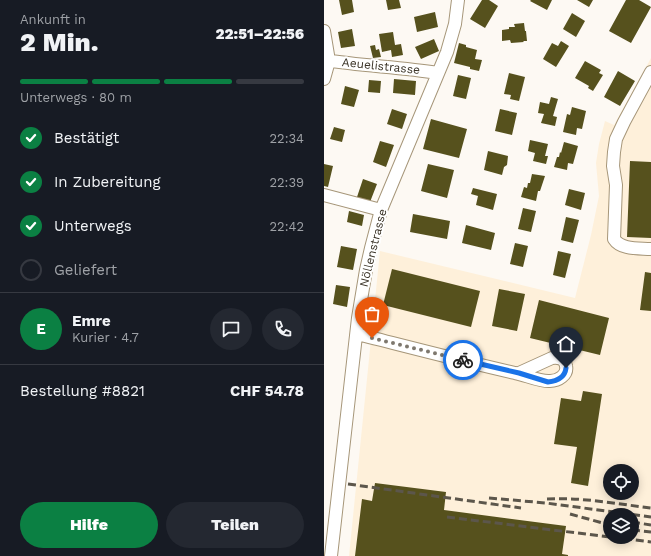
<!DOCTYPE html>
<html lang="de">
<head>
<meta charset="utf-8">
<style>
	:root { --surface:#171b24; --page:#242831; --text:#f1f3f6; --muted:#9ea1a6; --line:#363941; --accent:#0b8043 }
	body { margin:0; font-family:"Work Sans",sans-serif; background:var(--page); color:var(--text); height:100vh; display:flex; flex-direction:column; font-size:15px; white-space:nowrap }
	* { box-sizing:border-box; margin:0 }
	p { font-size:13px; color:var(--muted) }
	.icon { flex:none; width:22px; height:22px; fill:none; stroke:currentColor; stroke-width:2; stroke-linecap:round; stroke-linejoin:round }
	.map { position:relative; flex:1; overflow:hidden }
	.sheet { display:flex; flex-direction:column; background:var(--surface); width:324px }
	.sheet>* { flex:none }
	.controls { position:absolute; left:279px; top:464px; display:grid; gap:8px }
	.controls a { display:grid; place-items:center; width:36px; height:36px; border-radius:50%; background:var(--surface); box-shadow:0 2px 10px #0003; font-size:20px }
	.pin { position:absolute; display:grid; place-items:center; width:34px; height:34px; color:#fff; margin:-41px -17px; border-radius:50% 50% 50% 0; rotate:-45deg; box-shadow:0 0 4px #0007 }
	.pin .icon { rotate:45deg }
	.courier { position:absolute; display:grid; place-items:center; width:40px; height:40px; margin:-20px; border:3px solid #1a73e8; border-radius:50%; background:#fff; color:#222; box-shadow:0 1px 5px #0007 }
	.headline em { font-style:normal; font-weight:800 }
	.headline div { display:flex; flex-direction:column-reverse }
	.headline { display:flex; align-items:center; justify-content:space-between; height:68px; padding:0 20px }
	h1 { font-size:26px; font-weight:800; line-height:30px }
	.bar { display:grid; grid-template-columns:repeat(4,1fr); gap:6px 4px; align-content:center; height:48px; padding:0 20px }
	.bar i { height:5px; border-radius:3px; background:var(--line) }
	.bar .current { background:var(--accent) }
	.bar p { grid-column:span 4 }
	.line { display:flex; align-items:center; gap:10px; padding:0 20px; border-top:1px solid var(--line) }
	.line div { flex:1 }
	.round { display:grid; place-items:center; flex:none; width:42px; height:42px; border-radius:21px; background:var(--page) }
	ol { padding:0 20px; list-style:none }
	li { display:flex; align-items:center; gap:12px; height:44px }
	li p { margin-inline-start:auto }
	li .icon { padding:4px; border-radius:50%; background:var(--accent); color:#fff; stroke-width:4 }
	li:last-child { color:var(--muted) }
	li i { width:22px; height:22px; border:2px solid var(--line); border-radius:50% }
	.action { display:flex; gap:8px; margin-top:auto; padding:8px 20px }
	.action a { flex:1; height:46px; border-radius:24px; background:var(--accent); color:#fff; font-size:16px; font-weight:800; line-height:46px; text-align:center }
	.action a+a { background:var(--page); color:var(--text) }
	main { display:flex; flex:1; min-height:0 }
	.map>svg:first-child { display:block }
	.built { fill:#fef0da; fill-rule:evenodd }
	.building { fill:#56511d }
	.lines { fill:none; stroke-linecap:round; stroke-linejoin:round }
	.minor-casing { stroke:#a69679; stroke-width:14 }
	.minor { stroke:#fff; stroke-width:12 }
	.rail { stroke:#5c564b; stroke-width:3; stroke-dasharray:8 4; stroke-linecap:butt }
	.done { stroke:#7e786e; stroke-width:4; stroke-dasharray:0 7.2 }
	.route { stroke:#1a73e8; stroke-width:5 }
	.labels { text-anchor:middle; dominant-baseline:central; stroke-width:4; stroke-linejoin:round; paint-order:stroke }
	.street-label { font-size:12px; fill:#3a3327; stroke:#fff }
</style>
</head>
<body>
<main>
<section class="sheet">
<div class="headline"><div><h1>2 Min.</h1><p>Ankunft in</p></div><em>22:51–22:56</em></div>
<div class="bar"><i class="current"></i><i class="current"></i><i class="current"></i><i></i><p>Unterwegs · 80 m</p></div>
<ol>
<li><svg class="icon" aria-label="check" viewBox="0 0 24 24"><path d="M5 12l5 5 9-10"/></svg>Bestätigt<p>22:34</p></li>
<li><svg class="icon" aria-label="check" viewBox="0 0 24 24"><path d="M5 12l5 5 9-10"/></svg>In Zubereitung<p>22:39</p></li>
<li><svg class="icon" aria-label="check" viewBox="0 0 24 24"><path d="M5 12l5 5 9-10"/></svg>Unterwegs<p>22:42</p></li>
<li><i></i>Geliefert</li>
</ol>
<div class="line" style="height:72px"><b class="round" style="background:var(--accent);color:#fff">E</b><div><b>Emre</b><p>Kurier · 4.7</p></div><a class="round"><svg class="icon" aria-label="chat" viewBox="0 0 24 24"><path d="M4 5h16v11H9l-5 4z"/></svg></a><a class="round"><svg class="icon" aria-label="phone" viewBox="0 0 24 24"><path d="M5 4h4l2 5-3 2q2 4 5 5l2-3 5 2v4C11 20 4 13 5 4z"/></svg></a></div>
<div class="line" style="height:52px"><div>Bestellung #8821</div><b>CHF 54.78</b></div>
<div class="action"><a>Hilfe</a><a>Teilen</a></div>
</section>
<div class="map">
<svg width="327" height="556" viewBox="0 0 327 556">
	<rect width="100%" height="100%" fill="#fdf9f3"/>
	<path class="built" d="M327,58V556H25L56,251L251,298L267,235L275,196L272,163L275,144L281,121L290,125ZM286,471H308V493H286ZM286,515H308V537H286Z"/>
	<path class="building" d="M15,0H28L30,12L18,15Z
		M62,0H75L77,8L64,10Z
		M158,0H165L174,6L161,28L146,19Z
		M207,0H228L223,10L206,1Z
		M253,0H269L265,7Z
		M302,0H315L327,7L307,43L285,31Z
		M111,12L114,27L93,32L90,17Z
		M248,13L261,21L252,37L239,29Z
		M200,23L201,31H202L203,41H199L200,42L187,43L186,40L178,41V30L185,29V27H191L190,24Z
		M28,29L31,46L17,48L14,32Z
		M69,32L71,45L77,44L79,55L68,57L67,50L58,52L55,34Z
		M110,39L115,51L97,59L91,47Z
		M237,41L245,46L232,67L219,59L228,43L234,46Z
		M135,43L142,45V47L153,50L151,59L158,60L155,71L146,69V67L130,63Z
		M51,45L52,50L55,49L57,57L49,58L46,46Z
		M261,61L277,70L275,73L279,75L269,91L264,88L265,86L251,78Z
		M294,71L311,81L296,106L280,97Z
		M185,73L201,77L195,101L186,99L187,95L180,94Z
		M134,75L147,78L142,99L129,96Z
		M70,79L92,81L91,95L69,93Z
		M45,80L57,81L56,93L44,92Z
		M21,86L35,90L30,107L17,104Z
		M227,97L234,99L229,116L233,117L231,126L217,123L220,114L214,113L216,102L225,104Z
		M248,107L262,111L258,129L253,128L252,135L239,132L243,114L246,115Z
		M68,109L83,114L78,129L63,124Z
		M176,109L193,113L188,135L171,131Z
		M107,119L143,129L135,158L99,149Z
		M10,127L21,130L18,142L6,139Z
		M206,140L224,144L221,156H224L222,164L209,161L211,153L204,151Z
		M56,141L70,145L62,167L49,162Z
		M240,142L254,146L249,164L244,163L243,170L230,167L233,157H235L236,152L237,153Z
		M164,151L184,156L183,165L180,167L178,175L160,170Z
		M306,161L327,162V238L303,237Z
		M0,164L9,166L4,187L0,186Z
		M104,164L130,170L123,198L97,191Z
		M208,174L221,176L216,191H214L212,201L197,197L200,187L203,188L204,183H206Z
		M39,179L53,184L46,202L33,197Z
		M149,188L173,194L169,210L152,205L154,196L147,194Z
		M245,189L261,193L257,210L241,205Z
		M199,208L212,211L207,232L194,229Z
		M25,211L40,215L38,226L23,222Z
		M89,214L126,221L123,239L86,232Z
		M242,217L255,220L249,243L237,240Z
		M142,225L171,233L167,250L138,243Z
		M191,243L204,246L199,267L186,264Z
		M17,246L33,249L29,270L13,267Z
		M234,251L247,254L241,278L229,275Z
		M68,269L156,291L147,327L59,305Z
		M321,272L327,273V311L316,310Z
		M12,285L26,287L23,307L9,304Z
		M175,289L201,294L193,331L168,326Z
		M215,300L285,318L276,355L206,338Z
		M259,391L278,394L264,486L247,483L253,447L230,444L237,398L257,401Z
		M51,483L122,492L120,510L242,526L238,554L244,555V556H31L38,499L48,501Z"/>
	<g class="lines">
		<defs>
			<path id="minor" d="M0,31L5,61L0,79
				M0,60C38,66 76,67 114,73
				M327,72L300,122L292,139L290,152L289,166L292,185L290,239C297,250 315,248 327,249
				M0,195L57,210
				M33,334C85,347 138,361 191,373C202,375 216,382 226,381C234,381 244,375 242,366C241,359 235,357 228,358L195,373
				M7,556L34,318L42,270L47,248L57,210L123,52L131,24L134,0"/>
		</defs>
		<use href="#minor" class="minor-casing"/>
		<use href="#minor" class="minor"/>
		<path class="rail" d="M24,484L197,508
			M165,498L222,503L327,517
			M223,499C258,497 293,504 327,508
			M246,514L286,525
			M123,517L286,537
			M308,522L327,525
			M308,530L327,532
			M288,537L327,542"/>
	</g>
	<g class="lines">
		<path class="done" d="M48,338L139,360"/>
		<path class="route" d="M139,360L195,373L224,382C233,381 241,377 242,368"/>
	</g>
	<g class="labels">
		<g class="street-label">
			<text transform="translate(57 66) rotate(6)">Aeuelistrasse</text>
			<text transform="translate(49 248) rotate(-76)">Nöllenstrasse</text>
		</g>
	</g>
</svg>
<div class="controls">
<a><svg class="icon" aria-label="locate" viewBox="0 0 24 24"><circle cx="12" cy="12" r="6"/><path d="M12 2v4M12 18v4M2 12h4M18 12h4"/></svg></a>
<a><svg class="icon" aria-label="layers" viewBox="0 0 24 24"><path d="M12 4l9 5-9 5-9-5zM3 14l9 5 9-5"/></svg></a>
</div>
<div class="pin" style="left:48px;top:338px;background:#ea580c"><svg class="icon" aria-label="bag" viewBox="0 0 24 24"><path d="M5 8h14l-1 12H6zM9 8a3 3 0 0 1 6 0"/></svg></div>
<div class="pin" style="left:242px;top:368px;background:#1f2937"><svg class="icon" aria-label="home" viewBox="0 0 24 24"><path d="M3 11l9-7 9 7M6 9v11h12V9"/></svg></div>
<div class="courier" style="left:139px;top:360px"><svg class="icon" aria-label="bike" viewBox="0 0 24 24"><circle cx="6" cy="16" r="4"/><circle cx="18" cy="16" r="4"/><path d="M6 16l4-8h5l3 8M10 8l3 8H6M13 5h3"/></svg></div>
</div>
</main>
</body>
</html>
